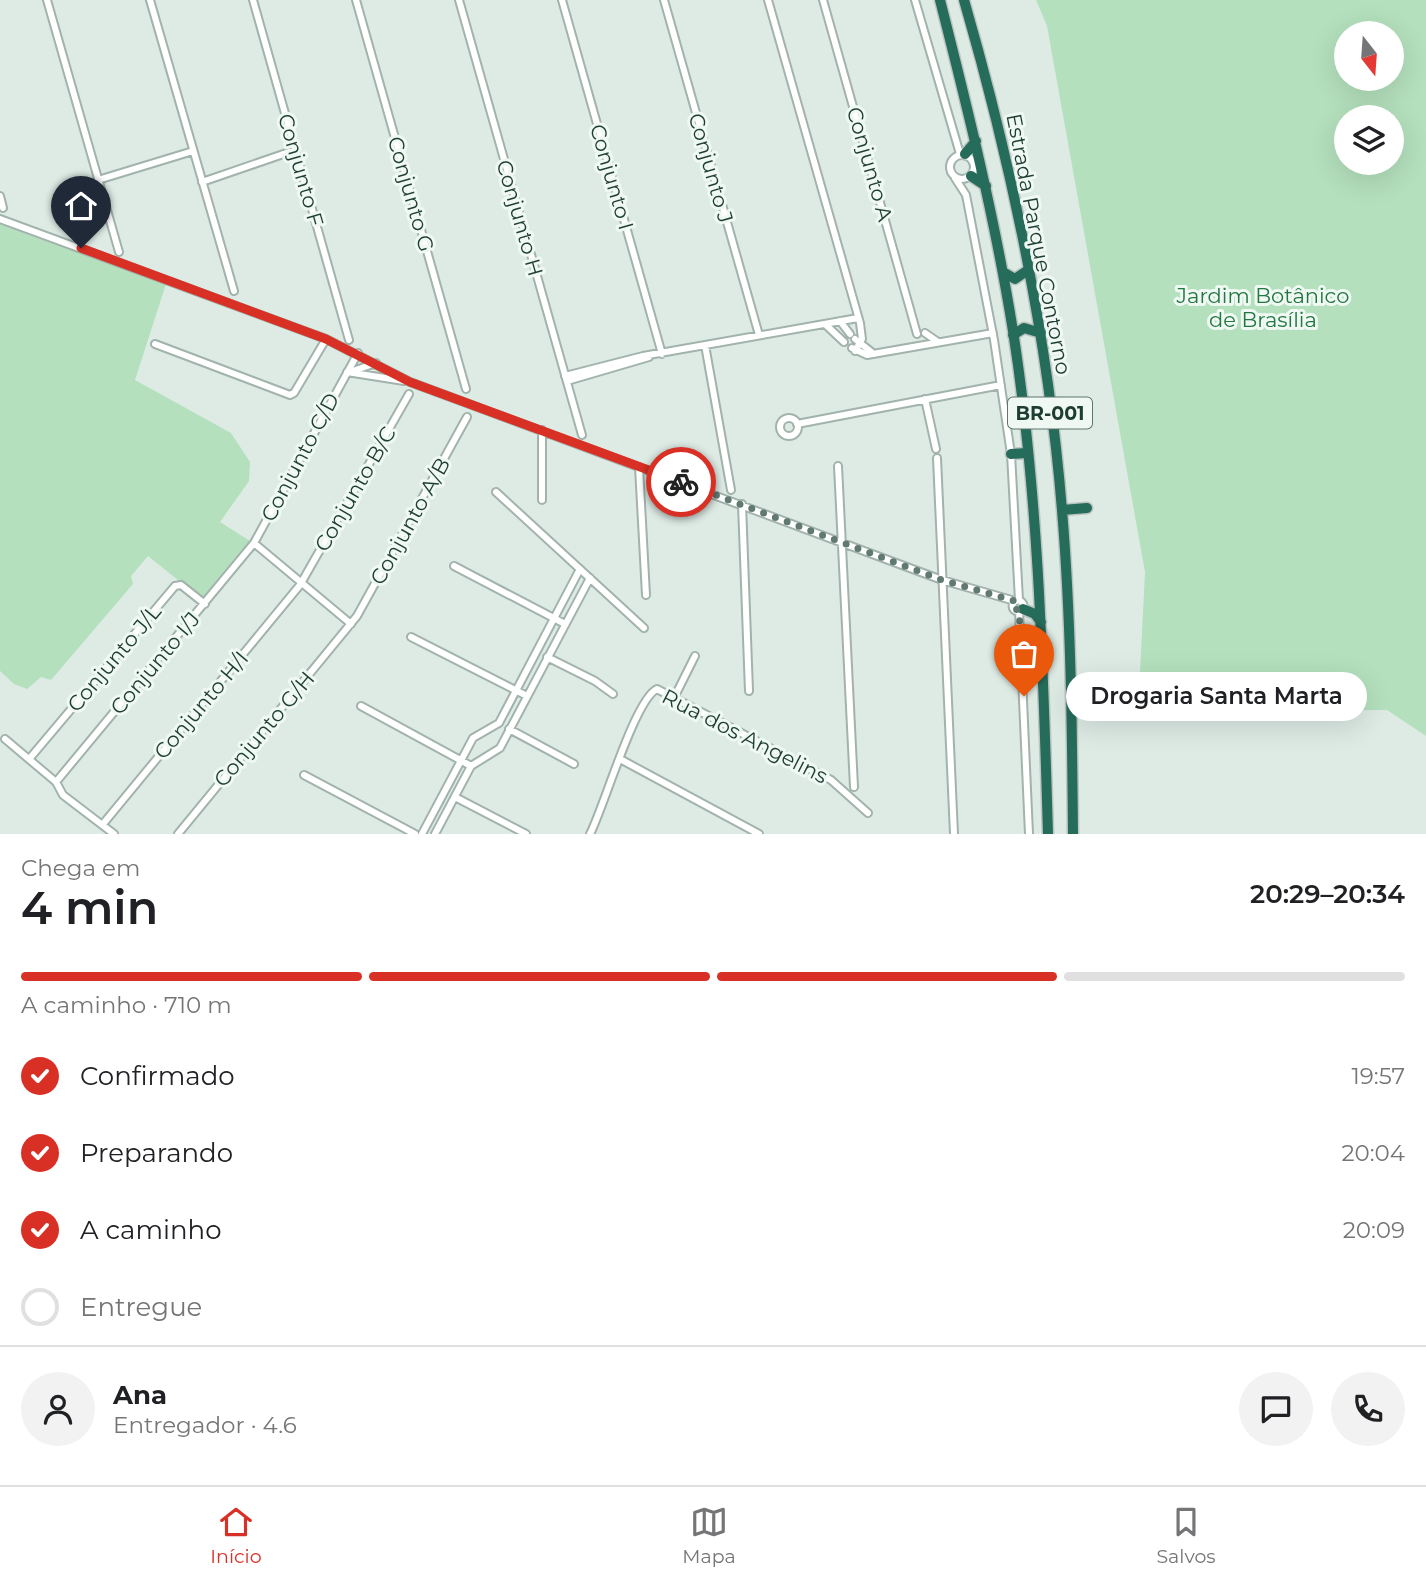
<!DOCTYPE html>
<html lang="pt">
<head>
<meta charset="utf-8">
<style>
	:root { --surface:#fff; --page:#f2f2f2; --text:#202124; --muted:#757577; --line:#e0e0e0; --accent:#d93025 }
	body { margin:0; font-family:Montserrat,sans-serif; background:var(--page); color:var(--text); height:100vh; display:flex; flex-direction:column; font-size:26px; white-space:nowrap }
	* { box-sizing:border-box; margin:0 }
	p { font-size:23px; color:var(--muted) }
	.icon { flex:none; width:38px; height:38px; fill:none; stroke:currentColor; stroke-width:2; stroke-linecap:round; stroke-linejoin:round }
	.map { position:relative; height:834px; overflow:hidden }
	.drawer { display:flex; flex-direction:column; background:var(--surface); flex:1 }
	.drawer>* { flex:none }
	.needle { width:46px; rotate:163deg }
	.tools { position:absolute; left:1334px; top:21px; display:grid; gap:14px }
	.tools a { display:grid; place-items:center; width:70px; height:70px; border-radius:50%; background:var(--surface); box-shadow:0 7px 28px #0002; font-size:35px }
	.pin { position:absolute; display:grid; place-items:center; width:60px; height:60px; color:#fff; margin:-72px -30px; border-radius:50% 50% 50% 0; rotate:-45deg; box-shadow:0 0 7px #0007 }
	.pin .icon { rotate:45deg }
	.courier { position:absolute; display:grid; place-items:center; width:70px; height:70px; margin:-35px; border:5px solid #d93025; border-radius:50%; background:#fff; color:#222; box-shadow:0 2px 9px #0007 }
	.bubble { position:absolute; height:49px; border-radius:24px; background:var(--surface); box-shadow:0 7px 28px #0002; font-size:23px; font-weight:600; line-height:49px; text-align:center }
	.overview em { font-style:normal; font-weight:600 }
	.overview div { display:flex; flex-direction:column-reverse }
	.overview { display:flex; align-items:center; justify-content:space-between; height:119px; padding:0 21px }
	h1 { font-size:46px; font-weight:600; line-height:52px }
	.bar { display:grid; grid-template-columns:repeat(4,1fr); gap:10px 7px; align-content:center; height:84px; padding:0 21px }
	.bar i { height:9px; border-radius:5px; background:var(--line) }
	.bar .current { background:var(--accent) }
	.bar p { grid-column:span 4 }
	.line { display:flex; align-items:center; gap:18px; padding:0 21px; border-top:2px solid var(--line) }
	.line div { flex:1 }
	.round { display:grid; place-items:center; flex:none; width:74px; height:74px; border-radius:37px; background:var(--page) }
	ol { padding:0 21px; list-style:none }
	li { display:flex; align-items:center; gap:21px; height:77px }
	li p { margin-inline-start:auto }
	li .icon { padding:7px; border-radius:50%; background:var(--accent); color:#fff; stroke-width:4 }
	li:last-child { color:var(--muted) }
	li i { width:38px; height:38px; border:4px solid var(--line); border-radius:50% }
	.tab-bar { display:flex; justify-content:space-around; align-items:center; height:98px; border-top:2px solid var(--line); background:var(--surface); font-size:19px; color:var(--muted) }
	.tab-bar a { display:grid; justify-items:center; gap:4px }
	.tab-bar .current { color:var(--accent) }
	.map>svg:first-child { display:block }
	.green { fill:#b4e0bd; fill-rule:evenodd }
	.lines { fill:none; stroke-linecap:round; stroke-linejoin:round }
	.minor-casing { stroke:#a1b3ac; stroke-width:10 }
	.highway-casing { stroke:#bcc5c2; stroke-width:13 }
	.minor { stroke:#fff; stroke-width:6 }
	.highway { stroke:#266c5a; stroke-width:10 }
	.done { stroke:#617a71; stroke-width:7; stroke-dasharray:0 12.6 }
	.route { stroke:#d93025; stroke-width:9 }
	.labels { text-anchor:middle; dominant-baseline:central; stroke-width:6; stroke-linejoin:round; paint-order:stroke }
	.shield { fill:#eff8f3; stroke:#5d756d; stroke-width:2 }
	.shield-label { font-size:19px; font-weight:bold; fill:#1e3d33 }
	.street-label { font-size:21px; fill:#1e3d33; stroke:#eff8f3 }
	.park-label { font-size:21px; fill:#237840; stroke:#eff8f3 }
</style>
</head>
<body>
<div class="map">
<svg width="1426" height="834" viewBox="0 0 1426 834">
	<rect width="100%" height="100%" fill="#deebe5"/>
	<path class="green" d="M1036,0H1426V736L1387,710L1138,712L1145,572L1047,26ZM1391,33V79H1346V33ZM1391,117V163H1346V117Z
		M0,220L166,284L135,380L231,433L250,462L249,481L220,522L250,541L204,601L148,556L131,576L133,584L51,680L41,677L27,689L14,684L0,671Z"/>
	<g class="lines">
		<defs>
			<path id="minor" d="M47,0L119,252
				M150,0L234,291
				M253,0L349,340
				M356,0L466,389
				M459,0L582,435
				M562,0L662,354
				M664,0L759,335
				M768,0L860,323L862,339L855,351
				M823,0L917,334
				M915,0L960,154
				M950 167a12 12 0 1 1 24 0a12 12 0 1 1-24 0Z
				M955,178L966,195L994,340L1011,454L1019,600
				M98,180L193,151
				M202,182L295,150
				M0,196L3,208
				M0,219L326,339L410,382L942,580L1015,601
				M840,321L850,334
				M826,325L844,342
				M925,333L938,342
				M855,339L874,354
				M155,344L290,395L294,393L326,339
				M705,345L731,490
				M852,348L867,355L993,333
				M353,371L376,363
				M347,372L404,381
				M565,376L643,356L858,318
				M567,381L649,357
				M925,399L936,449
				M780 427a9 9 0 1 1 18 0a9 9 0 1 1-18 0Z
				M797,424L1001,385
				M937,458L954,834
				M838,466L854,787
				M639,467L646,595
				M496,492L644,628
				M542,500V430
				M742,504L749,691
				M254,543L351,624
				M454,566L565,624
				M1012.5 606a5.5 5.5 0 1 1 11 0a5.5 5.5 0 1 1-11 0Z
				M1019,611L1029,834
				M411,637L527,696
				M547,657L595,681L613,694
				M675,696L695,656
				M361,706L471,766
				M509,729L574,764
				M5,739L56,782L63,795L114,834
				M30,758L175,586L181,585L205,604
				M620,759L759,834
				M304,775L415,834
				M56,782L254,543L358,353
				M455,797L526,834
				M103,824L300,585L409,394
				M178,834L357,616L467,417
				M422,834L473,738L499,723L580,569
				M435,834L471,766L500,748L590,578
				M590,834C604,807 635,699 657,689L831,780L868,813"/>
			<path id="highway" d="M940,0C968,110 995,219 1013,331C1039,497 1043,667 1048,834
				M964,0C1012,166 1048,338 1062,510C1071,618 1072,726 1073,834
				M965,154L976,141
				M971,176L986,186
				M1003,272L1015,279L1028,270
				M1013,335L1024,328L1041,333
				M1011,454L1026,453
				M1062,510L1087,508
				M1023,609L1035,614L1041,622"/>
		</defs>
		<use href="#minor" class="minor-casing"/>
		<use href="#highway" class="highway-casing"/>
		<use href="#minor" class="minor"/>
		<use href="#highway" class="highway"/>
	</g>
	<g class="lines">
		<path class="done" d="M681,482L942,580L1015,601L1013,607L1019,611L1024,696"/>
		<path class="route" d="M81,248L326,339L410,382L681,482"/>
	</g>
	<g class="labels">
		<rect class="shield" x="1008" y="397.5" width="84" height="31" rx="5"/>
		<g class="shield-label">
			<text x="1050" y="413">BR-001</text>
		</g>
		<g class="street-label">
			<text transform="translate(870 164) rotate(74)">Conjunto A</text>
			<text transform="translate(711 168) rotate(74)">Conjunto J</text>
			<text transform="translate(301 170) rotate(74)">Conjunto F</text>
			<text transform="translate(612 177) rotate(74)">Conjunto I</text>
			<text transform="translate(411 194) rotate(74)">Conjunto G</text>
			<text transform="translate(520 218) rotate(74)">Conjunto H</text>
			<text transform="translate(1039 244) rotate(79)">Estrada Parque Contorno</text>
			<text transform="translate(300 457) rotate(-62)">Conjunto C/D</text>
			<text transform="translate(355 489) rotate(-60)">Conjunto B/C</text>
			<text transform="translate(410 521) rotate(-61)">Conjunto A/B</text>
			<text transform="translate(114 658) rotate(-50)">Conjunto J/L</text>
			<text transform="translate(155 663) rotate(-50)">Conjunto I/J</text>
			<text transform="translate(201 705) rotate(-50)">Conjunto H/I</text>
			<text transform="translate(264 729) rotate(-50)">Conjunto G/H</text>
			<text transform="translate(745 736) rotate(27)">Rua dos Angelins</text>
		</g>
		<g class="park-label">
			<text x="1263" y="295">Jardim Botânico<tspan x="1263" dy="24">de Brasília</tspan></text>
		</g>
	</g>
</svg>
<div class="tools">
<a><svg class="needle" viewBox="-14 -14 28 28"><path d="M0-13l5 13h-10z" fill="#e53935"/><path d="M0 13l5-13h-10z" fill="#757577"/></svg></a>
<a><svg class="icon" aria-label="layers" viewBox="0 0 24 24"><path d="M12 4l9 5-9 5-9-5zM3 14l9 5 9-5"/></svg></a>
</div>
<div class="pin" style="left:1024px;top:696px;background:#ea580c"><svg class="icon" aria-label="bag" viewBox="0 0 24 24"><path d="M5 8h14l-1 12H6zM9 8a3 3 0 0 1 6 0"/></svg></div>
<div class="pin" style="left:81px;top:248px;background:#1f2937"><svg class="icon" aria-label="home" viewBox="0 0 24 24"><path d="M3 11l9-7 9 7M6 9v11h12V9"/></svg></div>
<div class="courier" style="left:681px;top:482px"><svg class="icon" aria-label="bike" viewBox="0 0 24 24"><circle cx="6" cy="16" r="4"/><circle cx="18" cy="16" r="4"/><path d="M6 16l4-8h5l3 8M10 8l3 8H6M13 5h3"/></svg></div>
<div class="bubble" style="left:1066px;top:672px;width:301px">Drogaria Santa Marta</div>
</div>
<section class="drawer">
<div class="overview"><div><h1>4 min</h1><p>Chega em</p></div><em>20:29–20:34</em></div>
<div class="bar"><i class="current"></i><i class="current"></i><i class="current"></i><i></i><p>A caminho · 710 m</p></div>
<ol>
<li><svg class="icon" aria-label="check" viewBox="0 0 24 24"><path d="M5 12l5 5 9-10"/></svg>Confirmado<p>19:57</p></li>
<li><svg class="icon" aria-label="check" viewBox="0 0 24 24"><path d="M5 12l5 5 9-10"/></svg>Preparando<p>20:04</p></li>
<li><svg class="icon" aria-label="check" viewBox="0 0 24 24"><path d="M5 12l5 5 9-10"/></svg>A caminho<p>20:09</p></li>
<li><i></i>Entregue</li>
</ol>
<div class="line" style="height:126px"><a class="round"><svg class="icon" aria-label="person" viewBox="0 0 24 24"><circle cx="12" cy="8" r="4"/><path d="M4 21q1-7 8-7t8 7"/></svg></a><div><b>Ana</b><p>Entregador · 4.6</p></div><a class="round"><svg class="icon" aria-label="chat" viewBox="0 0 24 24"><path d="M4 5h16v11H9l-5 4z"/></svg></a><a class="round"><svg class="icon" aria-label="phone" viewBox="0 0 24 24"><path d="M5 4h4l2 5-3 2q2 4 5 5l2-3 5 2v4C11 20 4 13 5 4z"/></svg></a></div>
</section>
<nav class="tab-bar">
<a class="current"><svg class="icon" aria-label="home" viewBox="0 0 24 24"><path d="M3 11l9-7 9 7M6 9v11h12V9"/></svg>Início</a>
<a><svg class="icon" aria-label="map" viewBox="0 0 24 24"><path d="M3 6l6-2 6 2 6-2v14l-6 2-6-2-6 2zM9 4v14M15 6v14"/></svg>Mapa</a>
<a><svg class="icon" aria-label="saved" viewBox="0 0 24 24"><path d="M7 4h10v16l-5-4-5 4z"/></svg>Salvos</a>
</nav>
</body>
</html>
